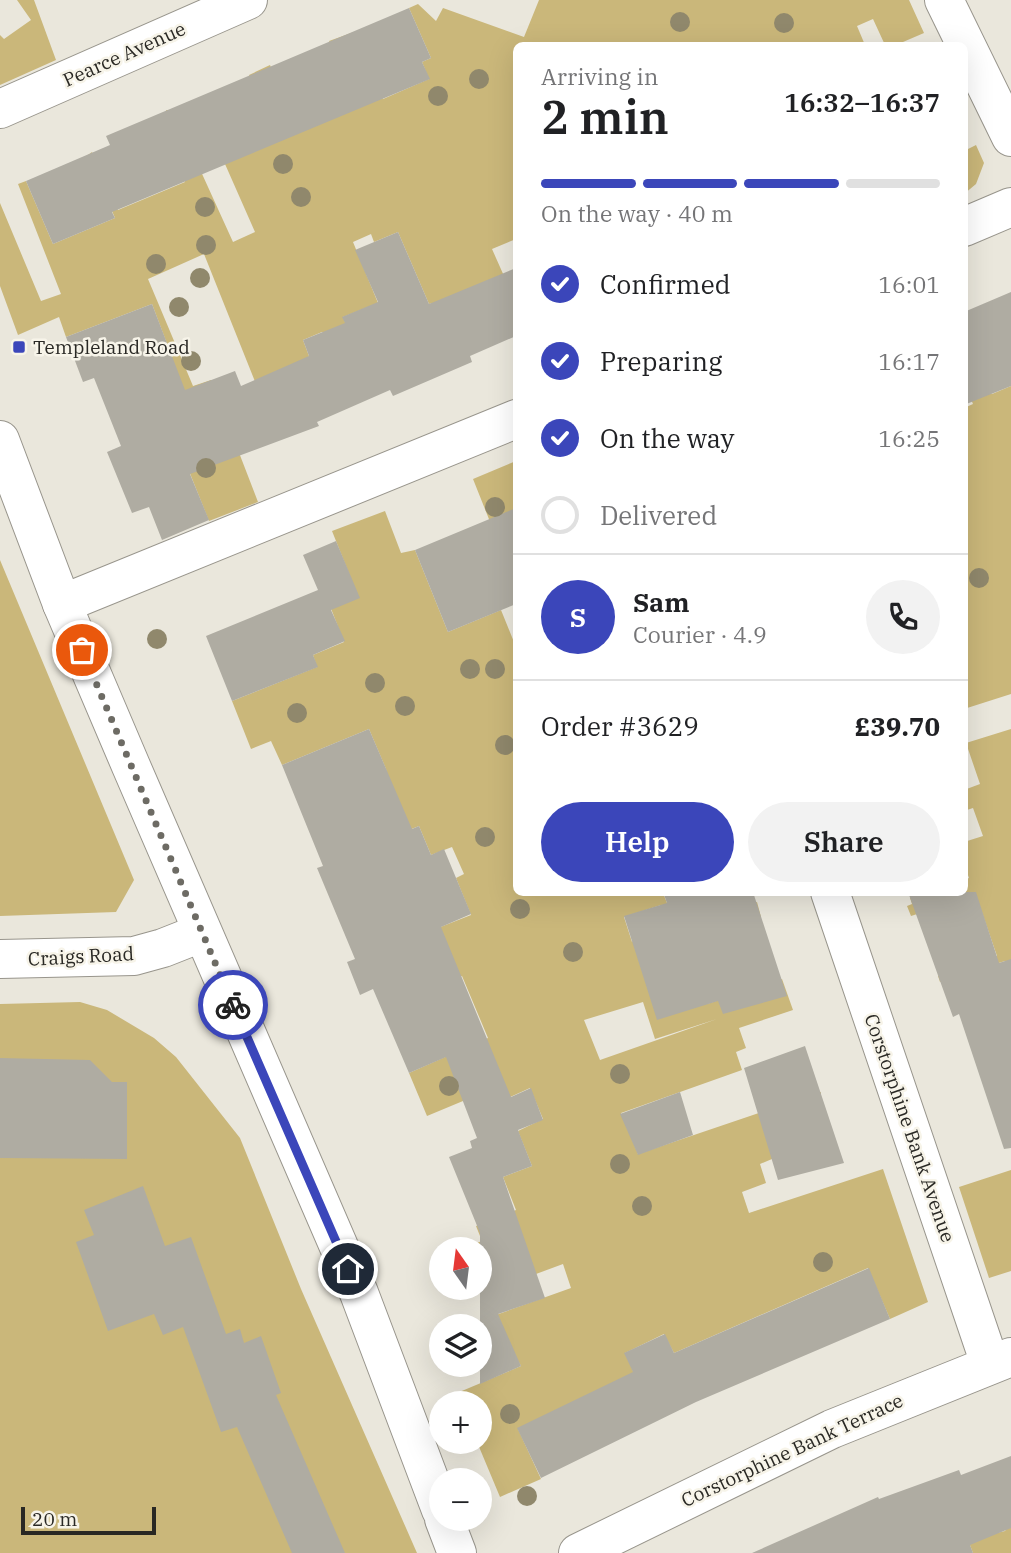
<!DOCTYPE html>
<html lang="en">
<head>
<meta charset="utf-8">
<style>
	:root { --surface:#fff; --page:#f2f2f2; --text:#202124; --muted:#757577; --line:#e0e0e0; --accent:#3b46ba }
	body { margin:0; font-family:"IBM Plex Serif",serif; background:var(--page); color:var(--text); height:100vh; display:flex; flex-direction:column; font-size:26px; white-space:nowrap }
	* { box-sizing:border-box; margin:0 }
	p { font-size:23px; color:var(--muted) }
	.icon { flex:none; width:38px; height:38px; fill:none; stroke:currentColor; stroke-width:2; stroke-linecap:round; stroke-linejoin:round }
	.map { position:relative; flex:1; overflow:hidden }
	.drawer { position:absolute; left:513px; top:42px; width:455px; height:854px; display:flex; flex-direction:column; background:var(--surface); border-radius:10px; box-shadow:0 7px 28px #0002 }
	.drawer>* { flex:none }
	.needle { width:46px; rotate:346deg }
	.fabs { position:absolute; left:429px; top:1237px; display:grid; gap:14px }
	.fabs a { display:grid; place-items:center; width:63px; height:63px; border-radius:50%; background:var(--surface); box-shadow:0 7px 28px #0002; font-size:35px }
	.scale { position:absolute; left:21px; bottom:18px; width:135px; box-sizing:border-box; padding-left:7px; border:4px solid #292824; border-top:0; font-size:19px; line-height:24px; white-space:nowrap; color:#292824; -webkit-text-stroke:5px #f7f4e9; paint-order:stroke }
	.pin { position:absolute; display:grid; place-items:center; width:60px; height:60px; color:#fff; margin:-30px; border:4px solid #fff; border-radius:50%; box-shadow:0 2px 7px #0007 }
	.courier { position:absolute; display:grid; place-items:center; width:70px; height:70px; margin:-35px; border:5px solid #3b46ba; border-radius:50%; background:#fff; color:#222; box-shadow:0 2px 9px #0007 }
	.overview em { font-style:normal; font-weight:600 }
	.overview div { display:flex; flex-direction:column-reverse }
	.overview { display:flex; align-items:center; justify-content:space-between; height:119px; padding:0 28px }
	h1 { font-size:46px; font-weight:600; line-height:52px }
	.bar { display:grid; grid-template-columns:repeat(4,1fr); gap:10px 7px; align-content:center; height:84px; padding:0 28px }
	.bar i { height:9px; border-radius:5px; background:var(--line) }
	.bar .selected { background:var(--accent) }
	.bar p { grid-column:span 4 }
	.line { display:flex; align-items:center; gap:18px; padding:0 28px; border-top:2px solid var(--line) }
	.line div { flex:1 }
	.round { display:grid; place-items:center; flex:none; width:74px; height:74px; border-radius:37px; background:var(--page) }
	ol { padding:0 28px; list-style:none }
	li { display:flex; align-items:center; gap:21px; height:77px }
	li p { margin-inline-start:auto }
	li .icon { padding:7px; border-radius:50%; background:var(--accent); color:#fff; stroke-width:4 }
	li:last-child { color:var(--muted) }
	li i { width:38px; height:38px; border:4px solid var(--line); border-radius:50% }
	.action { display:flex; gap:14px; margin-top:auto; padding:14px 28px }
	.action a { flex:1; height:80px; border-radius:42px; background:var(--accent); color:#fff; font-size:28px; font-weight:600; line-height:80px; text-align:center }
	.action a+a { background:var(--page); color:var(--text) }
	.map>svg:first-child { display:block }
	.green { fill:#cab77a; fill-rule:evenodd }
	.building { fill:#afaca2 }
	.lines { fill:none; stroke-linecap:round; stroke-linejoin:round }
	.street-casing { stroke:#98958c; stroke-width:40 }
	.secondary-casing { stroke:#98958c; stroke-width:40 }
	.street { stroke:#fff; stroke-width:38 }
	.secondary { stroke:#fff; stroke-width:38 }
	.tree { fill:#90886c }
	.done { stroke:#6d6b64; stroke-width:7; stroke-dasharray:0 12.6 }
	.route { stroke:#3b46ba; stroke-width:9 }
	.poi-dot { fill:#3b46ba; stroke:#f7f4e9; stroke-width:2.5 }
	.labels { text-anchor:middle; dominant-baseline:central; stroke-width:5; stroke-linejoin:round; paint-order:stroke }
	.street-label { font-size:19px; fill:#292824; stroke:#f7f4e9 }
	.poi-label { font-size:19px; fill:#292824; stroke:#f7f4e9; text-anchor:start }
</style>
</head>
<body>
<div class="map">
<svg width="1011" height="1553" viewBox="0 0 1011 1553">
	<rect width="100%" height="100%" fill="#eae7dc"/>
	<path class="green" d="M17,0H34L56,60L0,85V35L4,39L31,20Z
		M539,0H909L924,33L896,45H885L873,19L857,26L865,45L516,46V239L492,249L508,285L429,304L398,232L374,242L371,234L353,242L378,303L343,317L352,339L322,332L303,340L309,356L278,439L204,254L148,279L193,386L211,380L258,502L209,521L171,426L169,349L152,304L66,337L59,317L18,335L0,286V203L41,301L61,294L18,184L26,181L53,244L115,218L88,155L92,152L118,210L185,182L179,167L188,162L166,110H173L233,242L255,232L225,164L271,126L249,75L270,65L299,132L351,92L329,41L354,32L383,99L429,79L422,62L431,58L409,8L418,4L436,21L443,8L524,37Z
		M976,145L984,163L976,184L964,194V151Z
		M964,383L992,394L1011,386V694L964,709V408L973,404Z
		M516,461V475L513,477L516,485V587L473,479Z
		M385,511L401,553L415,550L448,632L501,610L516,647V892L663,893L669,908L661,905L624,917L632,942L757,902L761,917L708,935L707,1004L782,979L793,1010L739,1028L746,1048L736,1052L742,1070L621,1113L638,1154L821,1092V1097L772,1159L760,1164L766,1183L742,1192L749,1213L883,1169L928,1302L890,1319L868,1268L674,1353L664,1334L625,1353L634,1373L518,1429L541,1479L500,1497L477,1442L480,1404L462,1403L457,1393L521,1366L493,1316L571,1288L563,1264L536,1274L523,1238L480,1254V1250L461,1249L482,1241L476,1226L516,1210L503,1177L532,1166L518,1131L543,1119L530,1088L506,1099L463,1101L427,1116L409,1073L488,1038L462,976L382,1010L387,948L471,915L456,878L464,874L452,847L431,855L419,826L397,835L386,769L369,729L282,765L271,741L251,749L232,701L317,667L313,655L344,642L323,588L350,576L332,531ZM643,1002L655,1039L717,1019L600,1060L584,1020Z
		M0,560L134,880L116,912L0,916Z
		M1011,729V978L1005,961L940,982L938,976L997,956L976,895L911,916L907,906L912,904L910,898L925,893L964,892V880L969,878L964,864V842L983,836L973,808L964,811V790L980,784L966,743Z
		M80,1002L107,1010L154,1038L176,1057L240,1138L301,1289L417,1553H0V1004Z
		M1011,1170V1271L989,1278L959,1187Z
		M1011,1522V1553H973L968,1540L1005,1531Z"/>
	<path class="building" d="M409,8L431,58L422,62L430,79L112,212L115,218L53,244L26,181L110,145L106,136Z
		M398,232L429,304L516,268V336L470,356L472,362L393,396L390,390L317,422L319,426L190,474L209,520L162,540L149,507L132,513L107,452L121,446L94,378L83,382L66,337L152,304L185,390L235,371L241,386L309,356L303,340L345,323L342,317L378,302L355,250Z
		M1011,292V386L964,405V312Z
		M516,508V604L448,632L415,550Z
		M336,541L360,598L331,610L345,641L313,655L318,667L232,701L206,636L318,590L303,555Z
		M369,729L412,829L419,826L431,855L444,849L471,914L441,927L511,1097L531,1088L543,1120L518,1130L532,1166L503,1177L545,1298L498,1314L521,1366L480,1384V1233L449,1157L472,1148L470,1141L477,1138L446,1057L409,1073L373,989L360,995L347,962L355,959L317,868L323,866L282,765Z
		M663,892H753L787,996L723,1014L718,1001L657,1020L624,916L667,903Z
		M908,892H976L999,963L1011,959V1148L1004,1149L959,1014L953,1017Z
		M805,1046L844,1163L778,1180L744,1068Z
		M0,1058L90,1060L112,1082H127V1159L0,1158Z
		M680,1092L693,1135L638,1155L620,1114Z
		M143,1186L165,1246L191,1237L226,1334L240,1329L244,1343L261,1336L281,1393L276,1395L345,1553H292L237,1427L221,1432L183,1327L163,1335L154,1314L108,1331L76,1242L94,1235L84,1210Z
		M869,1268L890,1319L696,1402L541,1478L517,1428L633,1372L624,1353L665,1334L674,1353Z
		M1011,1456V1528L970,1545L973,1553H752L878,1497L879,1499L959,1470L961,1475Z"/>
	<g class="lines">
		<defs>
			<path id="street" d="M944,0L1011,137
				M0,109L248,0
				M964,227L1011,207
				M62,604L516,419
				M830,892L990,1364
				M0,959L134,956L163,948L201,933
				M578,1553L832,1429L1011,1357"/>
			<path id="secondary" d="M0,440L62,604L131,766L359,1293L441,1510
				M444,1519L457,1553"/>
		</defs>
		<use href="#street" class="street-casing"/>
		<use href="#secondary" class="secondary-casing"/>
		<use href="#street" class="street"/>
		<use href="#secondary" class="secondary"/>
	</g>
	<g class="tree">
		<circle cx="680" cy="22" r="10"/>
		<circle cx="784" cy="23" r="10"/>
		<circle cx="479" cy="79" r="10"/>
		<circle cx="438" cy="96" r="10"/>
		<circle cx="283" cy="164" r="10"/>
		<circle cx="301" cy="197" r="10"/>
		<circle cx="205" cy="207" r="10"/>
		<circle cx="206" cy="245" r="10"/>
		<circle cx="156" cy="264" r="10"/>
		<circle cx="200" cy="278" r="10"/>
		<circle cx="179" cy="307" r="10"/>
		<circle cx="191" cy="361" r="10"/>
		<circle cx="206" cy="468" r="10"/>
		<circle cx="495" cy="507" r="10"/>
		<circle cx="979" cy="578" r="10"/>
		<circle cx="157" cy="639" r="10"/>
		<circle cx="470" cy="669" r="10"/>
		<circle cx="495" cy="669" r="10"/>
		<circle cx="375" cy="683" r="10"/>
		<circle cx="405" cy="706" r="10"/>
		<circle cx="297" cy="713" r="10"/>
		<circle cx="505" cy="745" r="10"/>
		<circle cx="485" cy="837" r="10"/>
		<circle cx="520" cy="909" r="10"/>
		<circle cx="573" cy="952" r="10"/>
		<circle cx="620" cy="1074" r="10"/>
		<circle cx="449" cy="1086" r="10"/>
		<circle cx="620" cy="1164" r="10"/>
		<circle cx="642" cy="1206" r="10"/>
		<circle cx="823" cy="1262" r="10"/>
		<circle cx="510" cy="1414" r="10"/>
		<circle cx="527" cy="1496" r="10"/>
	</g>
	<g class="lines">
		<path class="done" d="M82,650L233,1005"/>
		<path class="route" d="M233,1005L348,1269"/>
	</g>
	<rect class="poi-dot" x="12" y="340" width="14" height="14" rx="3.5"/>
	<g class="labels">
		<g class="street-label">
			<text transform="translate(124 54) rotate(-24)">Pearce Avenue</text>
			<text transform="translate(81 956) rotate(-3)">Craigs Road</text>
			<text transform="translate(910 1128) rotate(71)">Corstorphine Bank Avenue</text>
			<text transform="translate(792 1450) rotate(-25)">Corstorphine Bank Terrace</text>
		</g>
		<g class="poi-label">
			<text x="33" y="347">Templeland Road</text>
		</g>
	</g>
</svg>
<div class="fabs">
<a><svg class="needle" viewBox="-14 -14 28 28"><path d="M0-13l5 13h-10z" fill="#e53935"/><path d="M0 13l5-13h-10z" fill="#757577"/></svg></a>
<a><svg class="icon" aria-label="layers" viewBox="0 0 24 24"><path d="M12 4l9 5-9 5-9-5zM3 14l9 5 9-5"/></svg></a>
<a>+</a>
<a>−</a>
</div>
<div class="scale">20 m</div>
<div class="pin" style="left:82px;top:650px;background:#ea580c"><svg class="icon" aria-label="bag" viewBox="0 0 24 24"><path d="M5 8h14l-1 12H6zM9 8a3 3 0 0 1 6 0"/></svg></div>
<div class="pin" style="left:348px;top:1269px;background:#1f2937"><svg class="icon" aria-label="home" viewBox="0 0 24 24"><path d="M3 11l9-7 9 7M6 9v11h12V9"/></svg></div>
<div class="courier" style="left:233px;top:1005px"><svg class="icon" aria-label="bike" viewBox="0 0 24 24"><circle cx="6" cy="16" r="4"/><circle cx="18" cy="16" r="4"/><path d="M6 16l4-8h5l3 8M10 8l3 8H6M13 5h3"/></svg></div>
<section class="drawer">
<div class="overview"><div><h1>2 min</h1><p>Arriving in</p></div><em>16:32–16:37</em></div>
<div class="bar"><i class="selected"></i><i class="selected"></i><i class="selected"></i><i></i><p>On the way · 40 m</p></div>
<ol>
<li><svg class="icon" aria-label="check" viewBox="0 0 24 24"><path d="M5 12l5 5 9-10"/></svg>Confirmed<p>16:01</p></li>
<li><svg class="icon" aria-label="check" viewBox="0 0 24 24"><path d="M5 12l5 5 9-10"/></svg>Preparing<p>16:17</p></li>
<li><svg class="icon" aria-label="check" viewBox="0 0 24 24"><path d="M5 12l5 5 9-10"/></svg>On the way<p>16:25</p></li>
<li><i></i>Delivered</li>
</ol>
<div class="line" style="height:126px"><b class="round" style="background:var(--accent);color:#fff">S</b><div><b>Sam</b><p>Courier · 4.9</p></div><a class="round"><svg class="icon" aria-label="phone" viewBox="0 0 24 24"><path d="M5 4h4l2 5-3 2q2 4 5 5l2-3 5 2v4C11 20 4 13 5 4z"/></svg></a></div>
<div class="line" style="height:91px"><div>Order #3629</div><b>£39.70</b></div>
<div class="action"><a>Help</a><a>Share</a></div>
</section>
</div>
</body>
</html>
